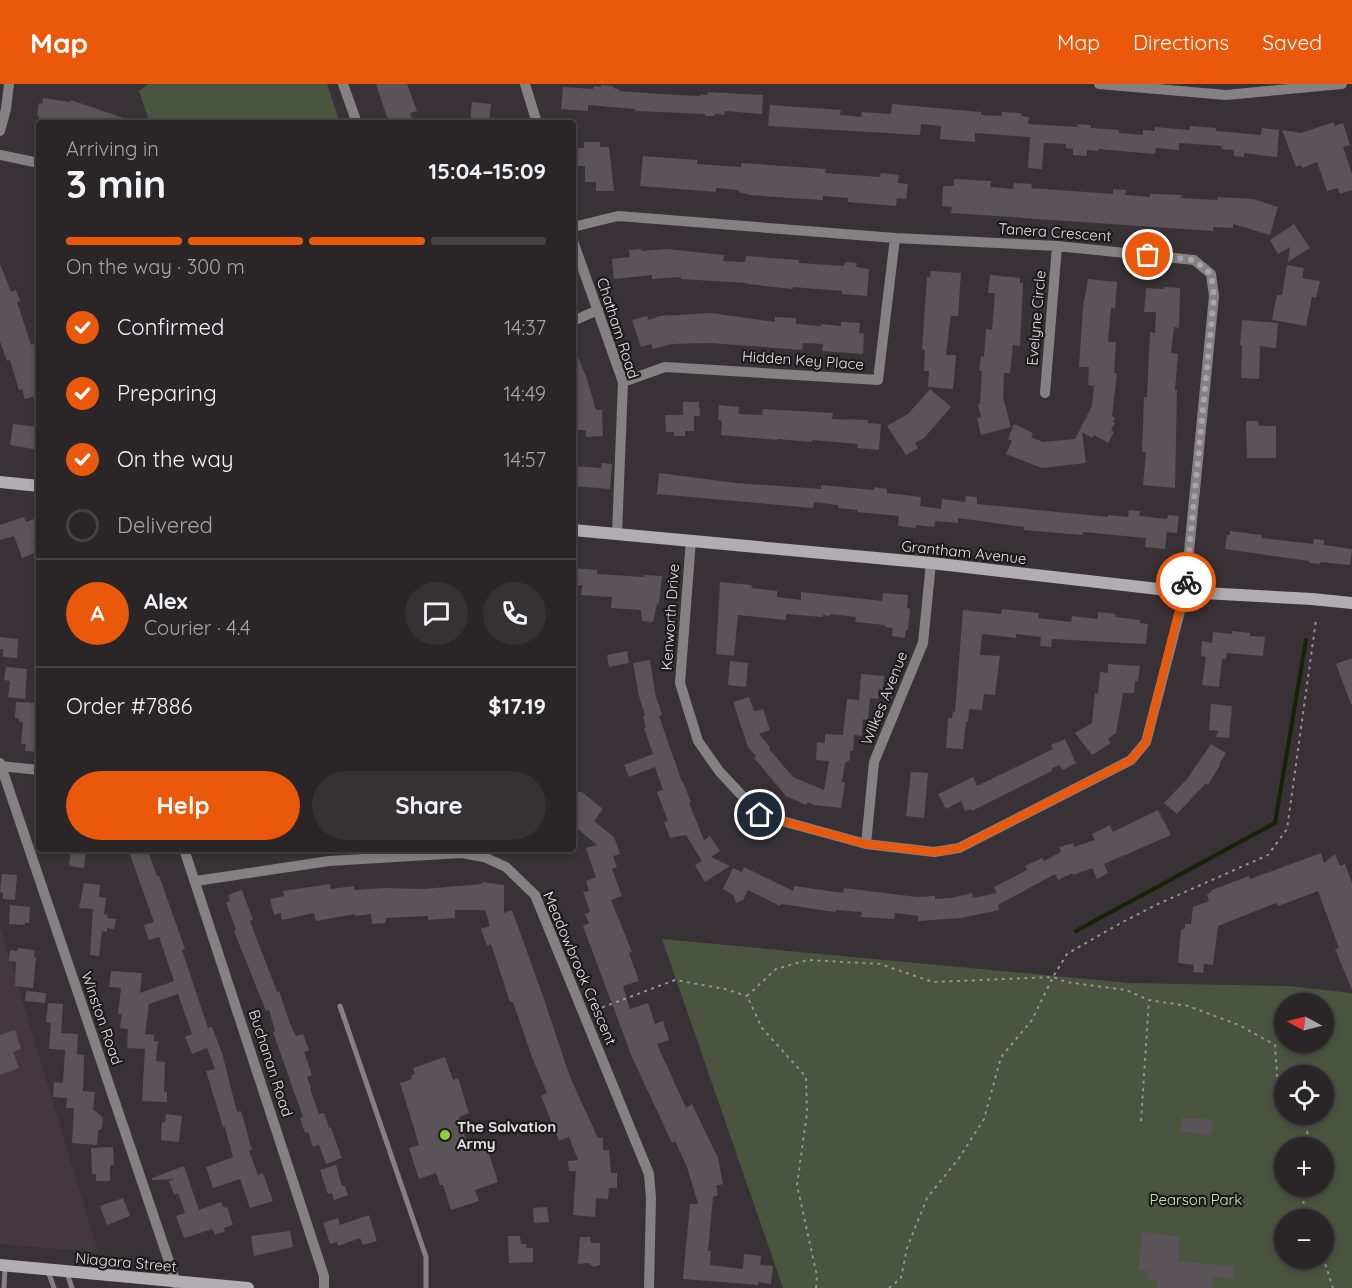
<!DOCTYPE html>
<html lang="en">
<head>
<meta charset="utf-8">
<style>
	:root { --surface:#2a2628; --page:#363234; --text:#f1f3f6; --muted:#a5a5a8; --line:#464345; --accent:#ea580c }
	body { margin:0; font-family:Quicksand,sans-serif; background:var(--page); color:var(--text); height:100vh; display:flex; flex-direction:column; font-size:22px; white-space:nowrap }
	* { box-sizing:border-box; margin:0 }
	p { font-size:20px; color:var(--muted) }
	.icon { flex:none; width:33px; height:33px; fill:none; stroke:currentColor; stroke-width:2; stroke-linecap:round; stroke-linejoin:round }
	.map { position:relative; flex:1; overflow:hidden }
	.sheet { position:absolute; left:36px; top:36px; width:540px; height:732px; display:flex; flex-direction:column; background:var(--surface); border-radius:6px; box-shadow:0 3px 9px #0003,0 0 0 2px var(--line) }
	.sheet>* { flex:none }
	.needle { width:39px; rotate:277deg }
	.buttons { position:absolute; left:1274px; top:909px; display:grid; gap:12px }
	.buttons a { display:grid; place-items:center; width:60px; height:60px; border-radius:50%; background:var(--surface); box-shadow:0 3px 9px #0003,0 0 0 2px var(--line); font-size:30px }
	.pin { position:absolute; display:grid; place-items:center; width:51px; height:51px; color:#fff; margin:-26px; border:3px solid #fff; border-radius:50%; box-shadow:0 2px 6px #0007 }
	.courier { position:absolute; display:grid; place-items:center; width:60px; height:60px; margin:-30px; border:4px solid #ea580c; border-radius:50%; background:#fff; color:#222; box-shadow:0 2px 8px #0007 }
	.overview em { font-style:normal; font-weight:800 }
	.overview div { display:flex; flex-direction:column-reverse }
	.overview { display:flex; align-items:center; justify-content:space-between; height:102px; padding:0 30px }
	h1 { font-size:39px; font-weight:800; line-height:45px }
	.bar { display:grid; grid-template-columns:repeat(4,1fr); gap:9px 6px; align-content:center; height:72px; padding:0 30px }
	.bar i { height:8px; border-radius:4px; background:var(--line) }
	.bar .current { background:var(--accent) }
	.bar p { grid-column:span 4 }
	.line { display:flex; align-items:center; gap:15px; padding:0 30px; border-top:2px solid var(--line) }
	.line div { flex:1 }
	.round { display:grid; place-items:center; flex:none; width:63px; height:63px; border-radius:32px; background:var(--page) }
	ol { padding:0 30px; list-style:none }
	li { display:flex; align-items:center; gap:18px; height:66px }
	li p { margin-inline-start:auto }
	li .icon { padding:6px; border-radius:50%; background:var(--accent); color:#fff; stroke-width:4 }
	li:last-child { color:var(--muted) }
	li i { width:33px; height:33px; border:3px solid var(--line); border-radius:50% }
	.cta { display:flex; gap:12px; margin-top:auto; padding:12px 30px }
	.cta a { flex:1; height:69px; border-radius:36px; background:var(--accent); color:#fff; font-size:24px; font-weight:800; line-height:69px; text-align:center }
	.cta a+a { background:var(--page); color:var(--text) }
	header { display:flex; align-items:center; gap:36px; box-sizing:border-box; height:84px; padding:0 30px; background:var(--accent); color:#fff }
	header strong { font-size:28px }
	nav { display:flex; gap:33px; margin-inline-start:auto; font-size:21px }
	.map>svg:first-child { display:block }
	.built { fill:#443840 }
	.green { fill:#4a543f; fill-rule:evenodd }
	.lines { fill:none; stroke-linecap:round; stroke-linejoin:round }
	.stream { stroke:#172306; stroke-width:4 }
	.building { fill:#5a5358 }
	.path { stroke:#979295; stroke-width:2; stroke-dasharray:3 4.5; stroke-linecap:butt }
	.lane { stroke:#858183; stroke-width:5 }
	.street { stroke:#858183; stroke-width:10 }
	.secondary { stroke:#b2adb0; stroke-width:12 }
	.done { stroke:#a9a4a7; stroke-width:6; stroke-dasharray:0 10.8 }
	.route { stroke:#ea580c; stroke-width:8 }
	.poi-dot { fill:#93cc3d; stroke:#1d1a1c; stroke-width:2 }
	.labels { text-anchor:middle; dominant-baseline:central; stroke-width:4.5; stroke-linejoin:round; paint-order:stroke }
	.street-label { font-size:15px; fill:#e6e2e4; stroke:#1d1a1c }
	.poi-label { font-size:15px; font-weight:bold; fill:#e6e2e4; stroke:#1d1a1c; text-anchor:start }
	.park-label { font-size:15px; fill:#cde9af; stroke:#1d1a1c }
</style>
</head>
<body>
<header>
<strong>Map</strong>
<nav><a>Map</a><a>Directions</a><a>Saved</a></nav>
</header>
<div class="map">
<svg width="1352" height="1204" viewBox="0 0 1352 1204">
	<rect width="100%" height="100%" fill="#383236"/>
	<path class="built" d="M0,843L98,1168L0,1160Z"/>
	<path class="green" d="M148,0H327L340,39H150L139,7Z
		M662,855L1129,899L1289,902L1352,909V1204H783ZM1284,920H1323V958H1284ZM1284,992H1323V1030H1284ZM1284,1064H1323V1102H1284ZM1284,1136H1323V1174H1284Z"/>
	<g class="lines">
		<path class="stream" d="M1076,847L1275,739L1306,556"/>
	</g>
	<path class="building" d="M376,0H407L417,27L410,29L414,39H389Z
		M601,1L613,2V4L619,5V7L660,10L700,12L701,10L707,11L708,8L763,11L762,30L725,27L724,31L715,30V32H705V30L635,27V25L588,21V27L561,25L563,3L593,5L594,2L601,3Z
		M43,14L70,18L71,16L132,37V39H38L39,32L37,31L39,19L42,20Z
		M472,18L491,20L489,39H470Z
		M892,20L981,28V31L1002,32V28L1021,29V32L1029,33L1028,40L1077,43L1078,40L1091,41V44L1119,46V49L1143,51V46L1155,47V43L1190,46V42L1216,44V47L1261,51L1262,44L1279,46L1277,73L1244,69V73L1234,72V66L1221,65L1222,62L1179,59V66L1156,64L1155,70L1098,65V67L1087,66V72L1073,71V65L1066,64V60L1044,59L1042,85L1028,84L1030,53L975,49V58L940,55L941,42L921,40L920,51L768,42L770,21L841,26L840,31L861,33L862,28L891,30Z
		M1331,39H1334L1335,42L1343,39L1350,61L1343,63L1352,90V106L1340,110L1338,104L1327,107L1317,78L1302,84L1301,81L1296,83L1282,46L1301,49Z
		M584,58H600V63H609L614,107H596V98H585V82H578L577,64H584Z
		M643,72L697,76V80L741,83V79L826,85L825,89L880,93L881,89L899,91L898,99L908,100L906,115L897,114L896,122L848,118V114L823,112V116L791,114L750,111L739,108V106L716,104V108L640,102Z
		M954,95L991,97L990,103L1013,105L1014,99L1032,100L1031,104L1113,110V105L1126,106L1125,111L1150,113V110L1182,111L1181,114L1217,116L1218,113L1253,115L1278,123L1270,151L1233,140V144L1213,143V147L951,129L952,123L942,122L943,102H954Z
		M1294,140L1310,164L1288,178L1290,163L1278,170L1270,156Z
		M641,165L642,167L667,165L724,171L723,177L745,178L746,172L799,176V179L844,182L845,178L857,179L856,183L869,185L867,212L842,210V207L793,203V205L747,200V199L681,195V193L652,195V191L614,195L612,175L630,173L629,166Z
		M0,180L11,208L16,206L20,217L17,218L31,261L36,259L39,270V311L25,315L22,305L19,306L10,276L7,277L0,257Z
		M1287,181L1304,184L1302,194L1320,197L1316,214L1312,213L1306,242L1272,236L1277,211H1282Z
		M931,187L961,189L958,232H951L950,237L946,271H956L953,305L928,303L929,287H924L925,266L922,265L925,222L927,193H930Z
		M990,191L1020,194V199H1023L1020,262L1013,261L1010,289H1004L1003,313L1011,343L981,351L977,334L981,333L978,320H980L982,287H979L981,272L984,273L986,245L992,246L995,209H988Z
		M1088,195L1117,198L1115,224H1111L1108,258H1116L1114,289H1117L1112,332L1115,334L1113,338L1115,339L1111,346L1114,348L1108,359L1094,351L1092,354L1082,348L1086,379L1042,384L1006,370L1012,357L1008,355L1014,340L1033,349L1031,353L1043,358L1075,355L1092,322L1094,302L1088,301L1089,283H1079L1083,223Z
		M1164,203L1180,204L1179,244L1174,243L1171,269L1178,270L1175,306H1177L1175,404L1143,401L1146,368H1142L1144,313H1147L1150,248L1155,249L1156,228H1144L1146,204L1164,205Z
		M711,229L775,238V233L796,234V240L821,242V240L841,242V238L860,239L859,249L864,250L863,270L822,267L823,260L803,259L802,266L710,259L672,260L653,265L651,260L641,263L632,236L647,232L648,236L660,232Z
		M1242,236L1278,239L1276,264L1260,262L1259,295L1241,294L1242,261H1240Z
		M573,261L587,295L596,326H602L603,352L586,353V346H573Z
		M930,305L951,323L924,354L915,359L918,364L906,371L887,342L908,330Z
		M683,318H699L700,332H694V347H685V352H674V348H666L665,331H683Z
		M719,321L739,323L738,330L762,331L763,325L833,329L832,335L868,336V339L881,340L879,366L857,364L858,360L813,356L812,358L778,355L777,356L721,351L722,337L718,336Z
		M1246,337H1258L1259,342H1276V374H1247Z
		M13,340L39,343V366L10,361Z
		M602,379L612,380L610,405L574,402L575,382L601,384Z
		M659,389L736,399L821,405V401L874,406V403L887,405V409L921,413L920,422L941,425L942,415L965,418L966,412L977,413V420L1108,433V431L1128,433L1129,426L1140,427L1139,432L1167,435L1168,431L1179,432L1177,449L1167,448L1165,465L1145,463L1146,454L1083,448L1082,451L1024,446V443L958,434V439L935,437L934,443L916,441V444L898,442L899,432L857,428L858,426L838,424V421L814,418L813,424L657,410Z
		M24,433L26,438L39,433V455L33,457L37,468L22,474L14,452L0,456V441Z
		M1230,447L1262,451L1261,454L1313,460L1314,455L1324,456V461L1352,465L1350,481L1321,478L1320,480L1309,479V477L1225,465L1227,451H1230Z
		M573,484L597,486V490L644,493V491L662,492L659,520L657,519L653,538L642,537L641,526L611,524L612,513L581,511L582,501L573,502Z
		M720,498L752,501L751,504L777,507V513L801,516V508L882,517L883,509L908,511L907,524L910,525L908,546H906L905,554L892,552L893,544L885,543V541L855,538L856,533L830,530V532L823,531L822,533L786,530V536L738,531L734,572L716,570Z
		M1002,525L1039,529L1038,534L1071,538L1072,532L1098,535V528L1116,530L1115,533L1140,536V539L1148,540L1146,560L1052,555L1051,563L1040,562L1041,553L1016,550V554L982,550L980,571L1000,572L995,611L984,610L982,626L969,625L968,638H966L963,665L946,664L948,634H952L953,627L955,628L963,526L1001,530Z
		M1232,547L1250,549V552L1265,553L1263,572L1227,569L1226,575H1222L1219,603L1202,601L1206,573L1201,572L1202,557L1212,559L1213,548L1232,550Z
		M0,553L18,555L17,574L3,573V565H0Z
		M627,567L629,579L609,583L607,571Z
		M1352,574V620H1351L1336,580Z
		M650,576L655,609L662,631L659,632L682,698H683L691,718L689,719L704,756L710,752L720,767L711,773L730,782L705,798L695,781L702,777L686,751L670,754L664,738L668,737L657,708L663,706L655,683L629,693L624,681L653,670L644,644L646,643L643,632L645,631L639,612L633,579Z
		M730,577L748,579L746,603L728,601Z
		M1108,580L1140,582L1138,597H1135L1134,609H1123L1116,649L1108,655L1111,659L1092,671L1075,649L1092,639L1095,609L1098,610L1100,588L1108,589Z
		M6,583L27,585L25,615L8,613L10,597L4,596Z
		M861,590L884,592L883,606L879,605L878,615L870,614L868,636L863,635L862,652L854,651L853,667H850V676L845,679L842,698L845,699L841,724L814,721L808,718L806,721L786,712L754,674L756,672L748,663L733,618L749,613L754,627L763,625L770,646L759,650L770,663L769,665L793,693L824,706L829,677L816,676L817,658L825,659V650L843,651L847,615L859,616Z
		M16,618L37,619L39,668L25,667L26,660H21L23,638H19V634H15Z
		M1211,620L1232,622L1229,654L1215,653L1219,647L1209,646Z
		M1065,655L1076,679L1063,686L1059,681L1052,684V687L972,727L971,725L965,727L961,717L946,725L938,710L973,693L977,702L1053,665L1051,661Z
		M1211,660L1226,669L1219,680L1220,681L1208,701L1206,699L1177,730L1164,719L1187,695Z
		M911,688L928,689L924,734L906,732Z
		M573,708H582L603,725L594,737L614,753L620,770L613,772L617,783L612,785L622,812L611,816L632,868L629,869L639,897L623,902L630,925L648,919L655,940L663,937L669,956L657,960L686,1024L692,1020L718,1074L723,1100L716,1102L718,1111L713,1113L708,1167H711L710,1181L743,1185L744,1170L761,1172L760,1181L773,1182L771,1200L758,1198V1201L683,1195L690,1120H698L687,1083L675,1057L672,1059L632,973L583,842L589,839L585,830L590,828L583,808L589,807L586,797L596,793L586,764L597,761L573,741Z
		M1158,726L1171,751L1104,780L1108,789L1097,795L1092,784L1073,791V789L1058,796L1055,790L998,821L999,826L961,834L918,837V832L895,829L894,835L861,833L862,828L836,826L835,828L781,820L780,822L748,806L743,816L736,819L733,811L723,805L733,784L742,788L744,783L793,807L794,802L843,809L844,804L917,813L935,812V815L951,814L972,809L973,814L997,809L994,803L1027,786L1025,782L1042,774L1044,777L1061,768L1059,763L1073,759L1074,763L1095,756L1092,750L1110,741L1113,748Z
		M71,765H86L84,784L69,782Z
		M128,765H147L157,792H159L185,865L182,866L208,944L212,943L222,969L237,1028L241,1027L252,1066L249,1067L258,1091L263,1089L273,1117L250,1124L240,1095L213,1104L206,1083L233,1073L225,1043H223L206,987L215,985L207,964L192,970L185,953L192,950L178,910L149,920L145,950L154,951V957H158L156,977L165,978L164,1008H167V1018L142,1017L145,965L127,964L128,945L120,944L122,930H118L121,904L109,903L111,887L142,889L140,909L174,897L159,853L149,856L145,845L144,841L154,838Z
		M1321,769L1324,779L1335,770L1340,782L1345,780L1352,799V906L1335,865L1339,864L1318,807L1278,822L1276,819L1218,842L1213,881L1204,880L1203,889L1193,888L1194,881L1178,879L1181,846L1185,844V840H1191L1193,823L1209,817L1207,811L1212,807V806L1249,792L1250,795Z
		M2,790L17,791L15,816L3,815V809L0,808Z
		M482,798L504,801V829L512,826L543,912L570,993L598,1054H603V1066H609L611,1089H617V1104H609L608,1115L596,1114L595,1133L573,1131L576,1087H569L568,1077L578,1076L569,1053L559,1057L541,1012L547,1009L532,973L513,918H510L491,860L487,862L481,845L490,842L485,826H455V834L428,836V832L386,834V839L372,840L371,830L355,832V830L316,837L314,829L282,836L281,829L274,831L270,815L284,812L283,807L330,800L331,805L354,802V806L384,804L423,805L482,800Z
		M84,799L100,801L99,813L106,814L104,830L108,831L107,834L116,835L114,845L107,844V848L102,847L99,872L90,871L93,825L79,824Z
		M242,806L253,836L250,837L277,908L279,907L291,942L296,952L303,950L309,966L304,968L312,991L307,993L311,1004L310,1005L319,1030L324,1029L329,1044H331L342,1074L326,1080L319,1061L313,1063L308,1048L305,1049L300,1034L303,1033L273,948L275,947L269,926L266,927L234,847L236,846L226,819L230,817L228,811Z
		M10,821L30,823L29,839H25V841L9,840Z
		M18,864L35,866L34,873H36L33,904L15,902L16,878L9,877L10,866L17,867Z
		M26,907L46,909L45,919L25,917Z
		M48,919L63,920L61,949L78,950L77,970L84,971L83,1007L95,1008L93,1025L103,1034L102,1044L98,1047L97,1061L72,1059L74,1024H66L67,1014L53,1013L54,998L63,999L65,966L49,965L51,939L46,938Z
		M15,946L21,965L13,968L19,984L0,991V951Z
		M445,973L453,996L458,994L469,1029L459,1033L466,1056L470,1055L471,1058L484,1054L498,1098L475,1106L479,1117L451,1126L443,1101H440L436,1089L419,1095L409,1064L419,1061L400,999L412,995L411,992L415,990L413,984Z
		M166,1030L182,1032L179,1058L161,1056L162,1038L165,1039Z
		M1182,1033L1213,1036L1211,1051L1180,1048Z
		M113,1063L114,1081H110V1097H96V1090H92L91,1064Z
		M336,1081L342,1102H345L348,1111L334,1116L332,1109L328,1110L320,1086Z
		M184,1082L199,1126L221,1118L224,1124L227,1123L233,1141L224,1144L225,1147L215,1151L212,1145L184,1154L176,1132L185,1129L178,1109L174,1111L169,1097L175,1095L152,1096V1094Z
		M123,1114L130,1132L107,1141L100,1122Z
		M547,1123L549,1138L534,1139L533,1124Z
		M369,1131L377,1157L363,1161L360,1154L338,1162L337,1158L330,1160L323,1139L338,1134L340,1141Z
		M290,1147L293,1163L254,1172L251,1152Z
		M1142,1148L1180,1152L1178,1177L1234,1182L1233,1195L1213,1193L1212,1204H1156L1157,1196L1147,1195L1148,1187L1138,1186Z
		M508,1152H520L521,1160H526V1164H533V1178L509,1179Z
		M580,1153H590L591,1159H600V1181L594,1183L588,1179L578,1180Z"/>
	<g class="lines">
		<path class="path" d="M595,926L675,896L725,905L747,912
			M1296,1030L1308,1040L1306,1064
			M1141,1037L1149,916
			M1303,1102L1302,1111L1307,1136
			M1323,1173L1333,1204
			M816,1204L817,1192L797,1101L807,1029L806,993L762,944L747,912L776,885L808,876L880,880L933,898L1053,893L1066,898L1126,906L1149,916L1188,922L1239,941L1275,961L1279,1017L1284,1021
			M889,1204L901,1194L907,1164L927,1114L959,1074L984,1035L1001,973L1032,936L1053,893L1067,870L1119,840L1158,820L1268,771L1287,745L1316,536"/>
		<path class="lane" d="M340,922L426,1173V1204
			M48,1187L54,1204
			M67,1189L72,1204
			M4,1204L5,1183"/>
		<path class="street" d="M343,0L357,39
			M525,0L537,39
			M1099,0L1226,11L1342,0
			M0,47L6,25L9,0
			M0,71L39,79
			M573,143L618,132L895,154L1057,162L1194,176L1211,190L1214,212L1185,508L1146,658L1131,676L959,764L934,768L866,760L760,731L719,687L698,657L680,599L691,456
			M573,157L623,298L617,450
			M573,237L598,226
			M623,298L665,283L878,296L895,154
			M1045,309L1057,162
			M0,679L178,1204
			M0,682L39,686
			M866,760L874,678L923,559L931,479
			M184,765L324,1192V1204
			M196,797L329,777L461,769L484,773L506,783L535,811L649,1090L651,1114L649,1204"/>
		<path class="secondary" d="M0,398L39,402
			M573,446L931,479L1185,508L1312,515L1352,519
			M0,1181L248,1204"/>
	</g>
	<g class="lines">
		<path class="done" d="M1148,171L1194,176L1211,190L1214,212L1186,498"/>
		<path class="route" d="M760,731L866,760L934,768L959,764L1131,676L1146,658L1186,498"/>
	</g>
	<circle class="poi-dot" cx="445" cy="1051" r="6"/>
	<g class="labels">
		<g class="street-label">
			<text transform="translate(1055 148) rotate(4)">Tanera Crescent</text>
			<text transform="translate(1036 234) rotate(-85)">Evelyne Circle</text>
			<text transform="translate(618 244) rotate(72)">Chatham Road</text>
			<text transform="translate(803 276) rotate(4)">Hidden Key Place</text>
			<text transform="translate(964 468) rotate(6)">Grantham Avenue</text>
			<text transform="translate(670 533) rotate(-86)">Kenworth Drive</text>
			<text transform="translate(884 614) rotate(-68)">Wilkes Avenue</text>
			<text transform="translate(580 884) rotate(67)">Meadowbrook Crescent</text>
			<text transform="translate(102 934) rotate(71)">Winston Road</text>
			<text transform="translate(271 979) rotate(72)">Buchanan Road</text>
			<text transform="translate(126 1178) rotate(5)">Niagara Street</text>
		</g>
		<g class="poi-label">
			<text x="457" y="1042">The Salvation<tspan x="457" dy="17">Army</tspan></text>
		</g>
		<g class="park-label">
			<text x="1196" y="1115">Pearson Park</text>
		</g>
	</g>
</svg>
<div class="buttons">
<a><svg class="needle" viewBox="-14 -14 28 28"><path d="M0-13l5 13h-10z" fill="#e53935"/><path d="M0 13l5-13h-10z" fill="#a5a5a8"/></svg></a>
<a><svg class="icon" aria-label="locate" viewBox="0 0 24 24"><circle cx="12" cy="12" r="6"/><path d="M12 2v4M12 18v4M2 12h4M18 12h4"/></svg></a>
<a>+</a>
<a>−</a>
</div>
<div class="pin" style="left:1148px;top:171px;background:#ea580c"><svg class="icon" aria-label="bag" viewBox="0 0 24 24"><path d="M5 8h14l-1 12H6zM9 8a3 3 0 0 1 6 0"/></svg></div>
<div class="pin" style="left:760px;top:731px;background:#1f2937"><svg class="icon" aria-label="home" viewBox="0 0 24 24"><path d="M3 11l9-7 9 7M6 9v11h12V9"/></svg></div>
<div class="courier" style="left:1186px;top:498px"><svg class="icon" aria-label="bike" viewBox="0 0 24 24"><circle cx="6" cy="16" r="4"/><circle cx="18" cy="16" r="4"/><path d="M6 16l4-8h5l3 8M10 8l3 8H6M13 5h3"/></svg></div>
<section class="sheet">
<div class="overview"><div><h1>3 min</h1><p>Arriving in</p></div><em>15:04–15:09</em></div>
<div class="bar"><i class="current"></i><i class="current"></i><i class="current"></i><i></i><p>On the way · 300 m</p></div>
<ol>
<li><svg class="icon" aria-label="check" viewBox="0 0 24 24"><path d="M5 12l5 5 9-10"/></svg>Confirmed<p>14:37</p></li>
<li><svg class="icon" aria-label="check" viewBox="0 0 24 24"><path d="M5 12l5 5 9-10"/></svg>Preparing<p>14:49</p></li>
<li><svg class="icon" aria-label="check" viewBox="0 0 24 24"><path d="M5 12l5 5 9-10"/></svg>On the way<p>14:57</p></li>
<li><i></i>Delivered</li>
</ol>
<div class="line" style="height:108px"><b class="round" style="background:var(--accent);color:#fff">A</b><div><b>Alex</b><p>Courier · 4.4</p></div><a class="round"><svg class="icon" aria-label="chat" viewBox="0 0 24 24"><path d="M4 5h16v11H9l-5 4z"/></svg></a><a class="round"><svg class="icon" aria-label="phone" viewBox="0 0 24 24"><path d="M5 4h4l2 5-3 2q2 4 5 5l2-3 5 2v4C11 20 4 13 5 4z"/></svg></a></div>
<div class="line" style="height:78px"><div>Order #7886</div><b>$17.19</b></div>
<div class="cta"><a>Help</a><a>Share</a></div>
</section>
</div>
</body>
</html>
